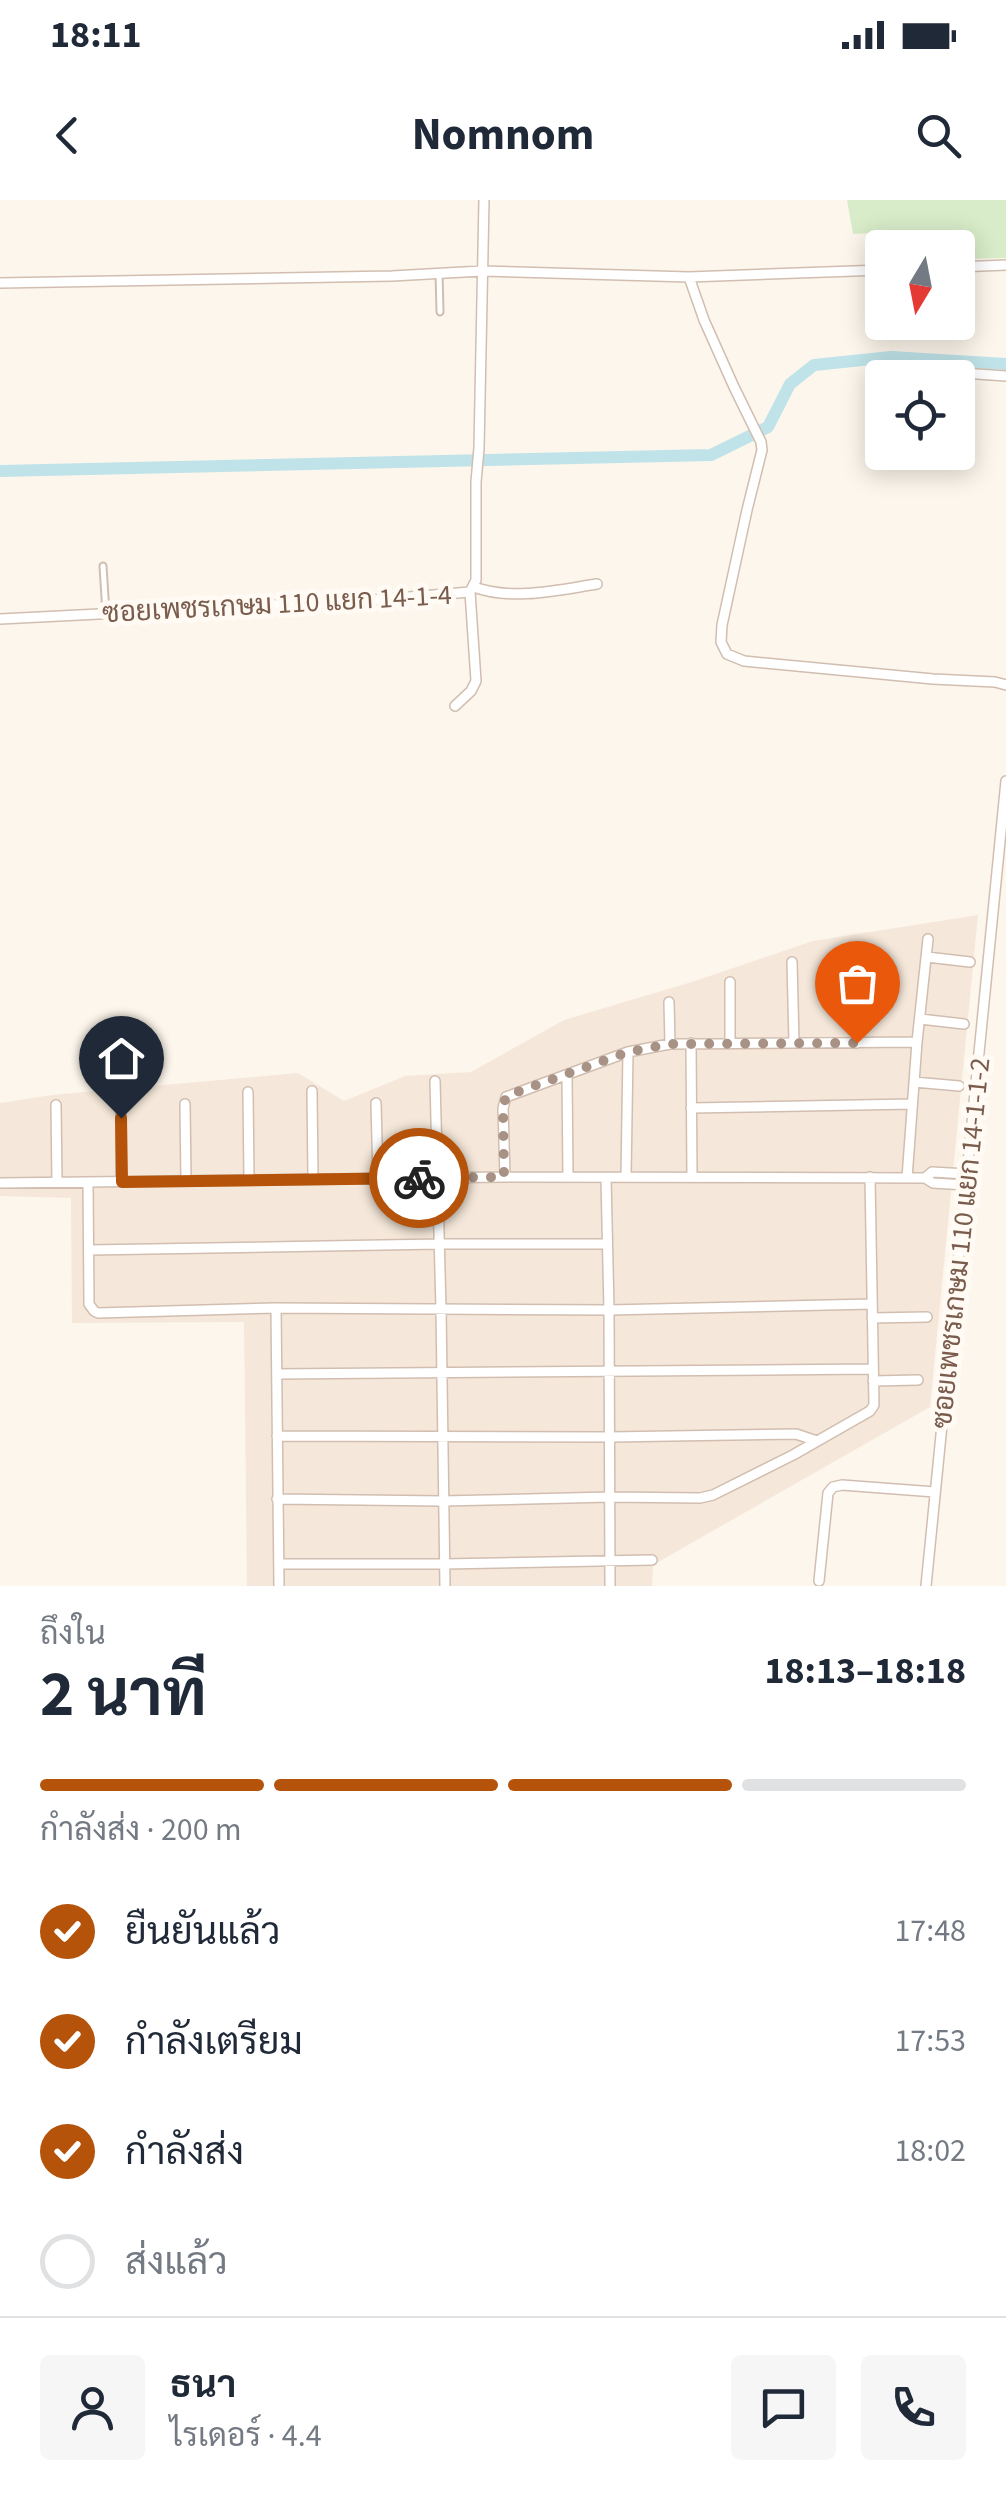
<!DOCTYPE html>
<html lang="th">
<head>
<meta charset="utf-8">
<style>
	:root { --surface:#fff; --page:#f6f6f7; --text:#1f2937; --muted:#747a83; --line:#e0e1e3; --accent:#b45309 }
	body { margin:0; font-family:"Source Sans 3",Sarabun,sans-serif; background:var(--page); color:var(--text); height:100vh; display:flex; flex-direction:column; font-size:38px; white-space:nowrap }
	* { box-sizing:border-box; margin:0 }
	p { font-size:32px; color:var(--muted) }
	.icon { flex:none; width:55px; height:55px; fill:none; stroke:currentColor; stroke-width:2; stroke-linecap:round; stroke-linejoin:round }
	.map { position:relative; height:1386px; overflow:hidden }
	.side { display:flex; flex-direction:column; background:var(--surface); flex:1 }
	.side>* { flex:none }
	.needle { width:65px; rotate:190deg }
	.controls { position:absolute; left:865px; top:30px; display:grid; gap:20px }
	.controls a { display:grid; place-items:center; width:110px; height:110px; border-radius:10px; background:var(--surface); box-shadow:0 5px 25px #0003; font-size:50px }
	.pin { position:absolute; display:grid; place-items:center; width:85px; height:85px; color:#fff; margin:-102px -42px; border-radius:50% 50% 50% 0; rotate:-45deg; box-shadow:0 0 10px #0007 }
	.pin .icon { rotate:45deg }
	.courier { position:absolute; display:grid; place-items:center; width:100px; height:100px; margin:-50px; border:8px solid #b45309; border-radius:50%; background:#fff; color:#222; box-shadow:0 2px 12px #0007 }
	.head em { font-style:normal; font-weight:700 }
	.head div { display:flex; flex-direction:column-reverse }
	.head { display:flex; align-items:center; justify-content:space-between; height:170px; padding:0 40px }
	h1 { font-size:65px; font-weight:700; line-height:75px }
	.bar { display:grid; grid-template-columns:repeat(4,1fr); gap:15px 10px; align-content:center; height:120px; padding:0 40px }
	.bar i { height:12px; border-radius:8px; background:var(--line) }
	.bar .selected { background:var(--accent) }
	.bar p { grid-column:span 4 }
	.line { display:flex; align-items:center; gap:25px; padding:0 40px; border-top:2px solid var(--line) }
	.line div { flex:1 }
	.round { display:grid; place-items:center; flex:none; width:105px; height:105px; border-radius:10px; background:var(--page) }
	ol { padding:0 40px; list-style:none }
	li { display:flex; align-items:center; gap:30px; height:110px }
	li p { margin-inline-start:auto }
	li .icon { padding:10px; border-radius:50%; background:var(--accent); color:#fff; stroke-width:4 }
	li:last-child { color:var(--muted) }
	li i { width:55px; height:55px; border:5px solid var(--line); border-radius:50% }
	.status { display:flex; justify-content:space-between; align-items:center; height:70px; padding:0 50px; background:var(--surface); direction:ltr }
	.status svg { height:28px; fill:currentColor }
	header { display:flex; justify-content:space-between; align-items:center; height:130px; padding:0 40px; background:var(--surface); font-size:45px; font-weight:700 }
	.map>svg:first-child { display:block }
	.residential { fill:#f5e8da }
	.green { fill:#d8ecc9 }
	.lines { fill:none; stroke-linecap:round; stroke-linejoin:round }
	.canal { stroke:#bfe3e8; stroke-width:12 }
	.lane-casing { stroke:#d1beb0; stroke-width:9 }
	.street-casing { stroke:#d1beb0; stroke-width:12 }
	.lane { stroke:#fff; stroke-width:5 }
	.street { stroke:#fff; stroke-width:9 }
	.done { stroke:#a89285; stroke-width:10; stroke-dasharray:0 18 }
	.route { stroke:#b45309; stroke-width:12 }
	.labels { text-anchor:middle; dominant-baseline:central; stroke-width:10; stroke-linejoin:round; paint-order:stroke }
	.street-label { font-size:28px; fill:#7a5c4d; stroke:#fffaf3 }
</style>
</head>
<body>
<div class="status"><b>18:11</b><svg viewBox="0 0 49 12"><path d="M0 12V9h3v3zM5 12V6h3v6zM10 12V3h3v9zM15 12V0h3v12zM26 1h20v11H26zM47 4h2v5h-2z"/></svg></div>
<header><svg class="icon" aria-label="back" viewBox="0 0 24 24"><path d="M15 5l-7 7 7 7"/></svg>Nomnom<svg class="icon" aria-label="search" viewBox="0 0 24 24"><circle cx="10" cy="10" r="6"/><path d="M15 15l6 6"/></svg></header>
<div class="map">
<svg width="1006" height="1386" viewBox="0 0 1006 1386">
	<rect width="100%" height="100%" fill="#fdf6ec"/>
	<path class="residential" d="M978,715L930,1207L653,1365L652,1386H247L244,1122L72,1123L71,998L0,996V903L52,895L298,873L344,901L405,876L471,872L564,820L695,781L813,741Z"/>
	<path class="green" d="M847,0H1006V58L958,59V48L924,47L921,30L853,34Z"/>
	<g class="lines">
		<path class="canal" d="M0,271L711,255L768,227L790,184L814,165L891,157L1006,164"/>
		<defs>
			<path id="lane" d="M439,73L440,112
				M103,366L106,413"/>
			<path id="street" d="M958,67L1006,65
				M689,77L704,120L734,187L761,242L762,250L747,310L722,425L721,442L727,454L744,461L933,479L995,482L1006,485
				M0,83L392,76L482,71L689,77L882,70
				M874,167L1006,176
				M474,387C512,401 558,390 597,384
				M0,419L372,400L470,392L476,380V282L479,248L484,0
				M455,506L471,491L476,481L470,392
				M927,757L970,762
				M792,762L794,842
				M730,782V844
				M669,802L670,844
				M920,819L964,824
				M691,843L692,977
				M857,843L858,750
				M567,875L568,977
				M435,881L441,1109L445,1386
				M914,882L959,886
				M121,886V982
				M312,891L313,979
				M248,892L249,980
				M376,903L378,978
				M185,904L186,981
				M56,905L57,982
				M691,908L912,904
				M505,977L503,908L506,897L628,852L670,844L917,842
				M626,977L628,852
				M606,978L609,1110L610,1386
				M907,978L917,842L928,739
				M925,978L932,972L967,974
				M88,982L89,1104L94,1111L98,1113L276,1108L609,1110L871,1104
				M0,983L505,977L925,978L933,983L966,985
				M89,1050L439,1044H607
				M276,1108L279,1386
				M872,1118L927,1117
				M277,1174L873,1169
				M873,1181L918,1180
				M277,1236L610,1237L796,1234L817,1241
				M277,1299L443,1301L609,1297L700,1298L713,1295L793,1255L870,1211L874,1205L870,977
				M279,1364H444L652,1360
				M819,1381L828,1293L833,1287L842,1285L935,1292
				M926,1386L1006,581"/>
		</defs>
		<use href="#lane" class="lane-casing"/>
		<use href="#street" class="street-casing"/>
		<use href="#lane" class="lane"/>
		<use href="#street" class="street"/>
	</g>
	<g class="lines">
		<path class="done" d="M419,978L504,977L503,908L506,896L628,852L670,844L857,843"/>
		<path class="route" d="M121,918L122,982L419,978"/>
	</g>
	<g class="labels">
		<g class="street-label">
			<text transform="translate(277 404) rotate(-3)">ซอยเพชรเกษม 110 แยก 14-1-4</text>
			<text transform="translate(961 1043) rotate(-84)">ซอยเพชรเกษม 110 แยก 14-1-1-2</text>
		</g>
	</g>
</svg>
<div class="controls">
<a><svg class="needle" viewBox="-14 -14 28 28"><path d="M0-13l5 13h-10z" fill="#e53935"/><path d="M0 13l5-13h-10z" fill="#747a83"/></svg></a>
<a><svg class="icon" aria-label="locate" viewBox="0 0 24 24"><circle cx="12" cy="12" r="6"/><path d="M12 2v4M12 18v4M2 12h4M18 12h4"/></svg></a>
</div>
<div class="pin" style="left:857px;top:843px;background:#ea580c"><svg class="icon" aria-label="bag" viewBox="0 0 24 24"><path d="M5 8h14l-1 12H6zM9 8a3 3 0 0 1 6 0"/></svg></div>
<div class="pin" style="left:121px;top:918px;background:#1f2937"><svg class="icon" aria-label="home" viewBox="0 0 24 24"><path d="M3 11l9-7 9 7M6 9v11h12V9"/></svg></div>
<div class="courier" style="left:419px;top:978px"><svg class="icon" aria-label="bike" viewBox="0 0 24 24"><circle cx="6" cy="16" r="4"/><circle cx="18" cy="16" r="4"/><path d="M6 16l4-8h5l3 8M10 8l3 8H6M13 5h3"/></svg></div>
</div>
<section class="side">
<div class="head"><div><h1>2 นาที</h1><p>ถึงใน</p></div><em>18:13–18:18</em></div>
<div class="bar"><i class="selected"></i><i class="selected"></i><i class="selected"></i><i></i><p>กำลังส่ง · 200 m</p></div>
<ol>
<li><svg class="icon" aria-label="check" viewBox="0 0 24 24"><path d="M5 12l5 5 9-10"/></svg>ยืนยันแล้ว<p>17:48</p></li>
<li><svg class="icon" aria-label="check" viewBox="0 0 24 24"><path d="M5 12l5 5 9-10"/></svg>กำลังเตรียม<p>17:53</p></li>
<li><svg class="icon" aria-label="check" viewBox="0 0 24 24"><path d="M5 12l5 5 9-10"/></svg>กำลังส่ง<p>18:02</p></li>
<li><i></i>ส่งแล้ว</li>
</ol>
<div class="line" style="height:180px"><a class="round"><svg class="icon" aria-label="person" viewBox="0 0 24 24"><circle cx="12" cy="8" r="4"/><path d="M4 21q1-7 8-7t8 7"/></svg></a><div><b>ธนา</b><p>ไรเดอร์ · 4.4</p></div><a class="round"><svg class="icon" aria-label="chat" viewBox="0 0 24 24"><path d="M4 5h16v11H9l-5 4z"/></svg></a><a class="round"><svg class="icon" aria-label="phone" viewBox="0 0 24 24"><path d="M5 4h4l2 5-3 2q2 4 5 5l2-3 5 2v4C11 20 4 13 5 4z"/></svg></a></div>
</section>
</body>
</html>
